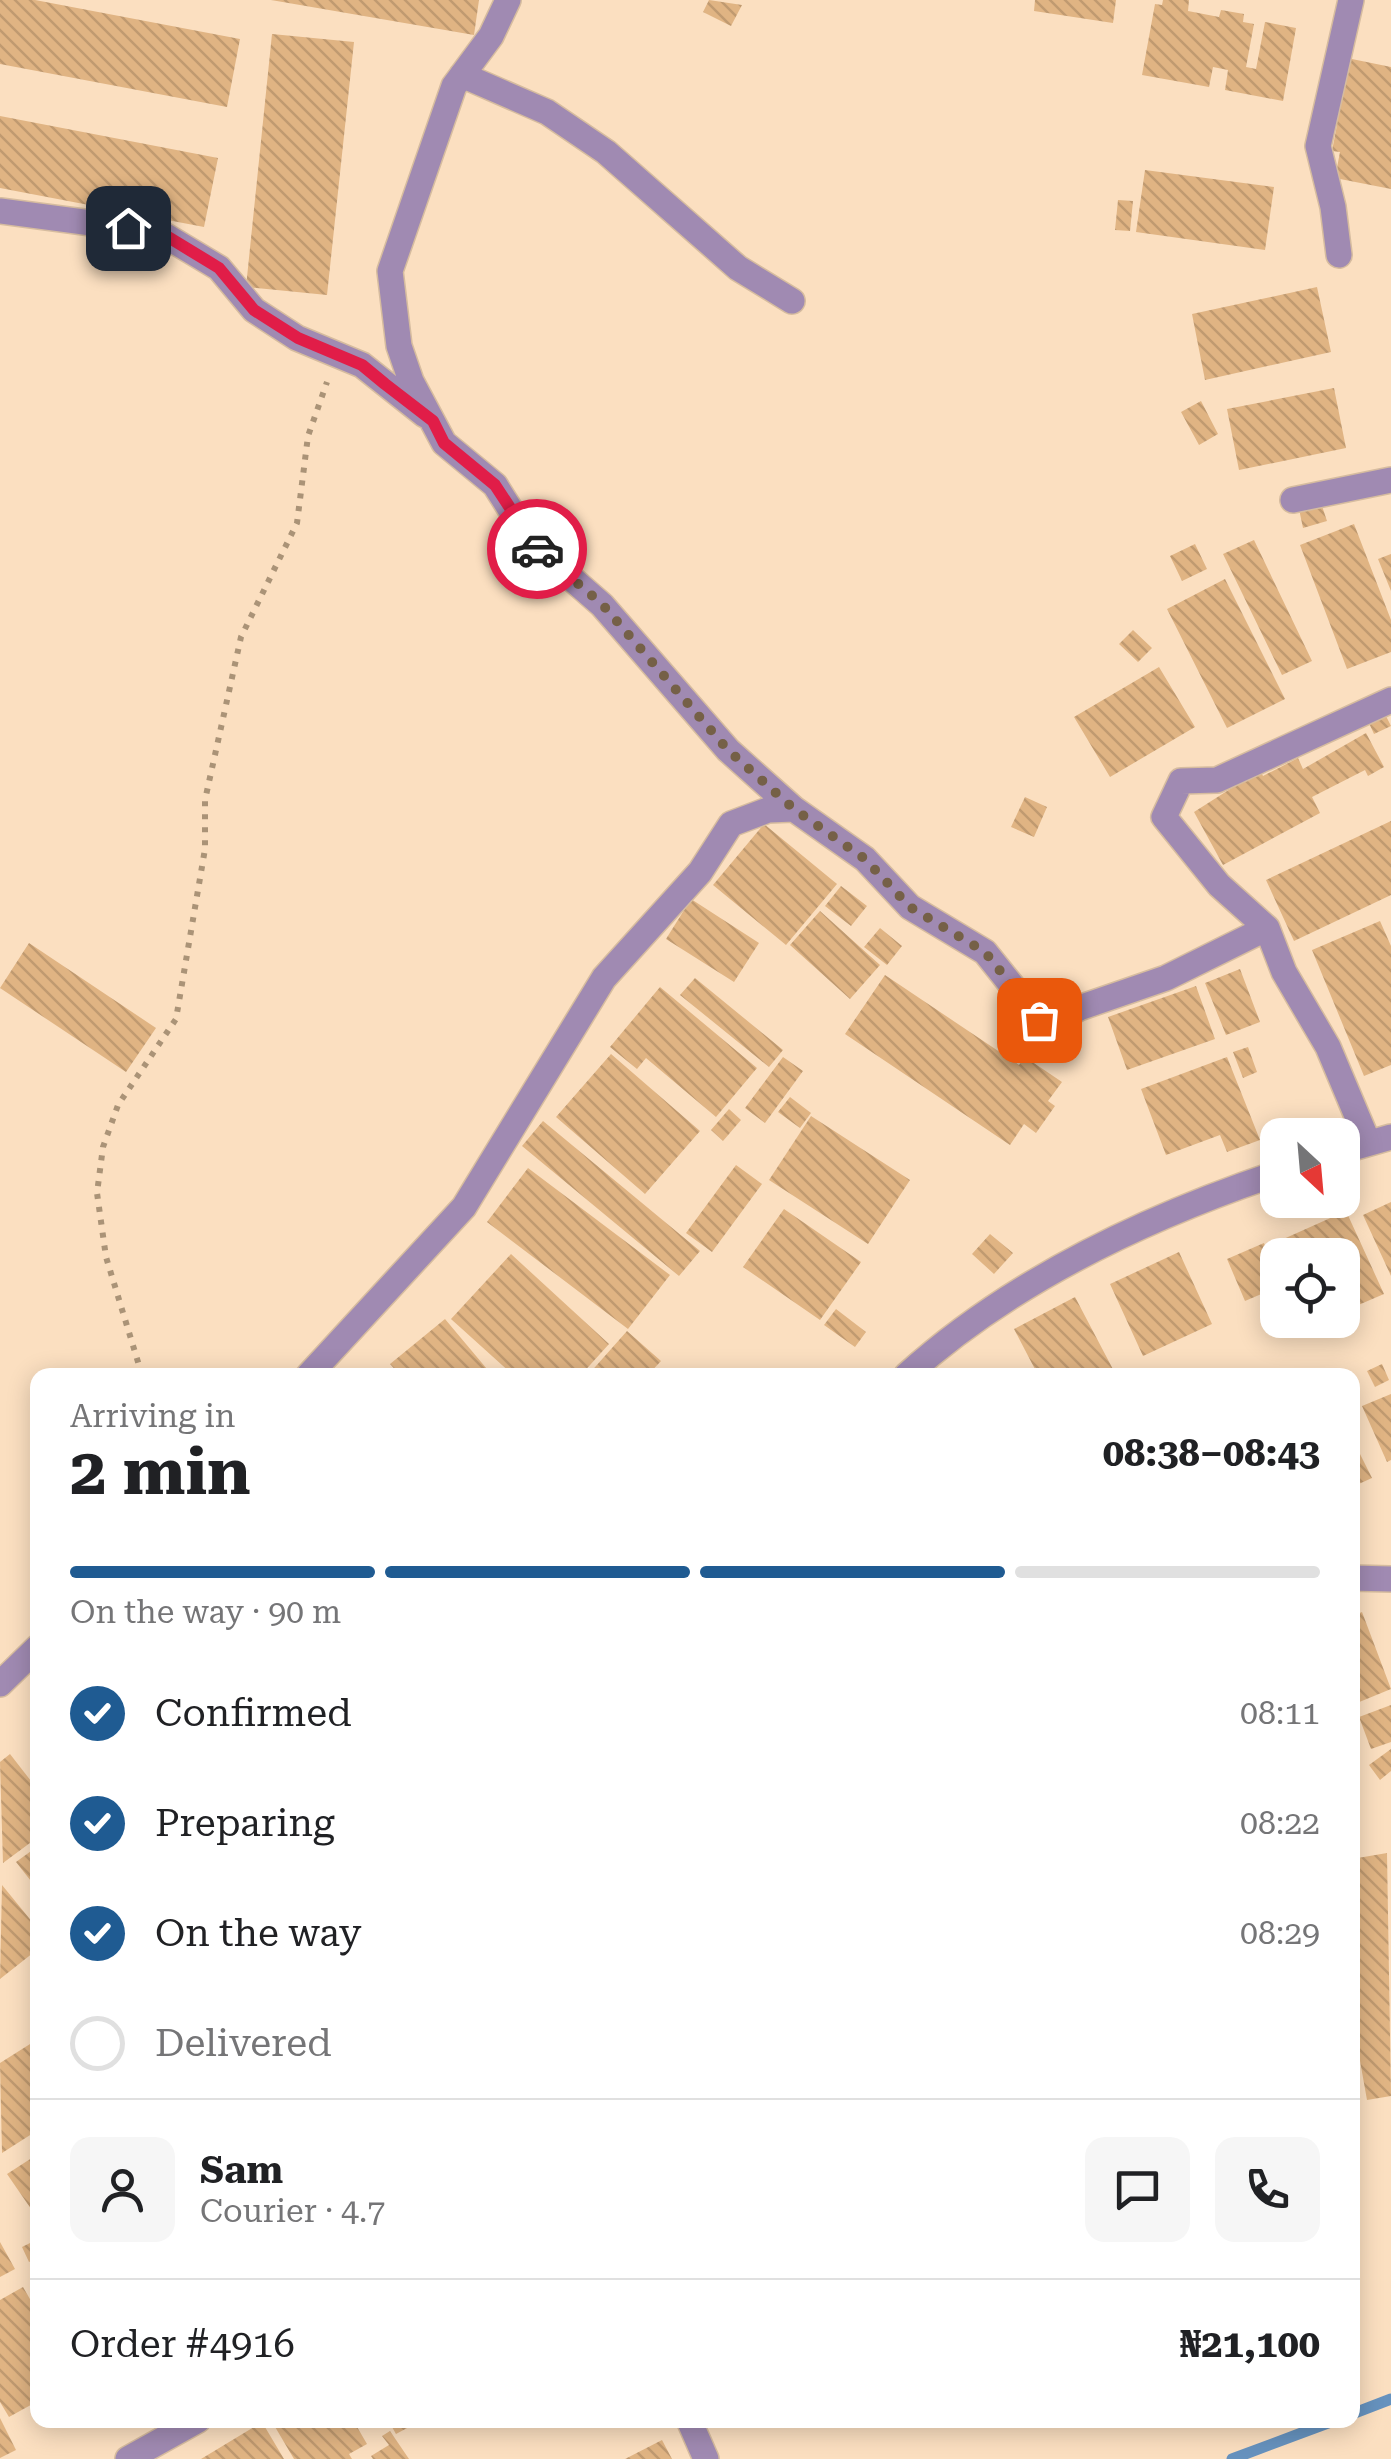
<!DOCTYPE html>
<html lang="en">
<head>
<meta charset="utf-8">
<style>
	:root { --surface:#fff; --page:#f6f6f6; --text:#202124; --muted:#757577; --line:#e0e0e0; --accent:#1f5b92 }
	body { margin:0; font-family:"Roboto Serif",serif; background:var(--page); color:var(--text); height:100vh; display:flex; flex-direction:column; font-size:38px; white-space:nowrap }
	* { box-sizing:border-box; margin:0 }
	p { font-size:32px; color:var(--muted) }
	.icon { flex:none; width:55px; height:55px; fill:none; stroke:currentColor; stroke-width:2; stroke-linecap:round; stroke-linejoin:round }
	.map { position:relative; flex:1; overflow:hidden }
	.sheet { position:absolute; left:30px; top:1368px; width:1330px; height:1060px; display:flex; flex-direction:column; background:var(--surface); border-radius:20px; box-shadow:0 5px 25px #0003 }
	.sheet>* { flex:none }
	.needle { width:65px; rotate:154deg }
	.controls { position:absolute; left:1260px; top:1118px; display:grid; gap:20px }
	.controls a { display:grid; place-items:center; width:100px; height:100px; border-radius:20px; background:var(--surface); box-shadow:0 5px 25px #0003; font-size:50px }
	.pin { position:absolute; display:grid; place-items:center; width:85px; height:85px; color:#fff; margin:-42px; border-radius:20px; box-shadow:0 5px 15px #0006 }
	.courier { position:absolute; display:grid; place-items:center; width:100px; height:100px; margin:-50px; border:8px solid #e11d48; border-radius:50%; background:#fff; color:#222; box-shadow:0 2px 12px #0007 }
	.overview em { font-style:normal; font-weight:700 }
	.overview div { display:flex; flex-direction:column-reverse }
	.overview { display:flex; align-items:center; justify-content:space-between; height:170px; padding:0 40px }
	h1 { font-size:65px; font-weight:700; line-height:75px }
	.bar { display:grid; grid-template-columns:repeat(4,1fr); gap:15px 10px; align-content:center; height:120px; padding:0 40px }
	.bar i { height:12px; border-radius:8px; background:var(--line) }
	.bar .selected { background:var(--accent) }
	.bar p { grid-column:span 4 }
	.line { display:flex; align-items:center; gap:25px; padding:0 40px; border-top:2px solid var(--line) }
	.line div { flex:1 }
	.round { display:grid; place-items:center; flex:none; width:105px; height:105px; border-radius:20px; background:var(--page) }
	ol { padding:0 40px; list-style:none }
	li { display:flex; align-items:center; gap:30px; height:110px }
	li p { margin-inline-start:auto }
	li .icon { padding:10px; border-radius:50%; background:var(--accent); color:#fff; stroke-width:4 }
	li:last-child { color:var(--muted) }
	li i { width:55px; height:55px; border:5px solid var(--line); border-radius:50% }
	.map>svg:first-child { display:block }
	.lines { fill:none; stroke-linecap:round; stroke-linejoin:round }
	.stream { stroke:#6692be; stroke-width:11 }
	.building { fill:url(#building-back-hatch) }
	.street-casing { stroke:#d6bc9f; stroke-width:28 }
	.path { stroke:#aa9377; stroke-width:6; stroke-dasharray:5 8; stroke-linecap:butt }
	.street { stroke:#a08ab2; stroke-width:25 }
	.done { stroke:#756047; stroke-width:10; stroke-dasharray:0 18 }
	.route { stroke:#e11d48; stroke-width:12 }
</style>
</head>
<body>
<div class="map">
<svg width="1391" height="2459" viewBox="0 0 1391 2459">
	<defs>
		<pattern id="building-back-hatch" width="6" height="6" patternUnits="userSpaceOnUse" patternTransform="scale(2.5)"><rect width="6" height="6" fill="#e0b483"/><path d="M-1 5l2 2M0 0l6 6M5-1l2 2" fill="none" stroke="#c09a70"/></pattern>
	</defs>
	<rect width="100%" height="100%" fill="#fbdfc0"/>
	<g class="lines">
		<path class="stream" d="M1352,2414L1391,2399
			M1232,2459L1336,2420"/>
	</g>
	<path class="building" d="M0,0H35L240,39L227,107L0,64Z
		M271,0H479L474,35Z
		M709,0L742,5L731,26L703,12Z
		M1035,0H1116L1113,23L1034,11Z
		M1163,0H1189L1188,11L1219,17L1221,10L1244,14L1243,22L1254,24L1246,67L1256,69L1265,22L1296,28L1283,101L1225,90L1228,70L1213,67L1209,87L1142,75L1155,4L1162,5Z
		M272,34L354,42L327,295L246,287Z
		M1347,58L1391,67V189L1335,178L1340,152L1332,151L1337,125L1330,123Z
		M0,116L218,158L204,227L0,188Z
		M1145,170L1274,187L1265,250L1136,232Z
		M1118,200L1133,201L1130,231L1115,230Z
		M1317,287L1331,352L1205,380L1192,314Z
		M1334,388L1346,448L1239,470L1227,409Z
		M1201,401L1218,434L1199,445L1181,412Z
		M1321,503L1327,521L1303,528L1299,509Z
		M1354,524L1391,620V652L1347,669L1300,545Z
		M1254,540L1312,661L1282,675L1223,554Z
		M1195,544L1207,569L1182,581L1170,556Z
		M1391,554V591L1378,559Z
		M1225,579L1285,699L1227,728L1167,609Z
		M1133,630L1152,648L1138,662L1119,644Z
		M1159,667L1195,727L1110,777L1074,717Z
		M1384,712L1391,726L1374,734L1368,721Z
		M1366,733L1384,767L1368,776L1365,770L1312,797L1320,813L1223,865L1194,812L1260,770L1263,776L1298,758L1303,769Z
		M1025,797L1047,807L1034,837L1011,827Z
		M1391,821V895L1294,941L1266,880Z
		M764,824L837,884L786,945L713,885Z
		M841,886L867,906L851,926L825,906Z
		M691,899L759,943L734,982L666,939Z
		M820,911L880,965L850,999L790,945Z
		M1380,921L1391,946V1065L1364,1076L1312,950Z
		M880,928L902,946L887,965L864,947Z
		M29,943L156,1028L126,1072L0,988Z
		M1240,969L1260,1022L1226,1035L1205,983Z
		M885,975L1019,1065L1025,1057L1062,1082L1048,1101L1055,1106L1036,1133L1024,1124L1010,1145L845,1034Z
		M695,978L783,1050L769,1067L680,995Z
		M1196,986L1215,1039L1127,1070L1108,1017Z
		M660,987L757,1068L716,1117L646,1058L637,1069L610,1047Z
		M1248,1047L1257,1072L1243,1078L1233,1052Z
		M611,1054L700,1131L645,1194L556,1117Z
		M783,1057L803,1071L765,1123L745,1108Z
		M1227,1057L1260,1140L1227,1152L1220,1135L1166,1155L1141,1089Z
		M790,1097L811,1113L800,1128L778,1112Z
		M729,1109L741,1120L723,1141L711,1130Z
		M811,1116L910,1180L868,1244L769,1180Z
		M543,1121L700,1251L679,1276L522,1146Z
		M736,1165L762,1184L712,1252L686,1233Z
		M528,1168L670,1275L628,1329L487,1222Z
		M1391,1202V1276L1363,1215Z
		M784,1209L861,1262L820,1320L743,1267Z
		M1346,1211L1384,1294L1342,1312V1255H1285L1279,1241Z
		M990,1234L1013,1253L994,1274L972,1254Z
		M1264,1243L1278,1287L1245,1301L1227,1259Z
		M1179,1252L1212,1324L1143,1356L1110,1284Z
		M511,1254L609,1344L581,1375H513L451,1319Z
		M1075,1297L1116,1375H1038L1014,1329Z
		M836,1309L866,1332L855,1347L824,1325Z
		M445,1319L492,1375H400L390,1364Z
		M627,1331L661,1361L648,1375H588Z
		M1382,1364L1389,1380L1375,1387L1367,1371Z
		M1391,1394V1460L1387,1462L1362,1406Z
		M1352,1438L1372,1478L1352,1487Z
		M1362,1612L1391,1689L1352,1705V1616Z
		M1391,1705V1742L1371,1749L1359,1717Z
		M1391,1749V1771L1380,1780L1369,1765Z
		M10,1754L38,1790V1837L3,1863L0,1762Z
		M38,1846V1890L16,1862Z
		M1387,1853L1391,2096L1367,2100L1352,2016V1859Z
		M2,1885L38,1929V1949L0,1979Z
		M38,2039V2130L2,2153L0,2063Z
		M38,2154V2219L7,2174Z
		M38,2239V2258L29,2262L22,2247Z
		M0,2242L15,2269L0,2277Z
		M23,2287L38,2313V2401L9,2417L0,2402V2300Z
		M0,2418L16,2450L0,2458Z
		M271,2420H353L367,2444L349,2454L352,2459H294Z
		M388,2420H422L396,2434Z
		M262,2422L284,2459H201Z
		M390,2431L409,2459H373L371,2456L389,2445L382,2436Z
		M662,2440L672,2459H625Z"/>
	<g class="lines">
		<defs>
			<path id="street" d="M508,0L491,36L454,86L390,271L399,346L411,381L444,443L495,485L532,544L602,605L728,750L794,809
				M462,75L547,112L606,152L738,268L792,301
				M0,211L159,232L219,268L254,310L297,338L362,365L425,415
				M1339,255L1333,207L1318,146L1351,0
				M1293,500L1391,480
				M1368,1142L1328,1047L1284,972L1267,928L1219,885L1164,817L1181,781L1217,780L1391,700
				M1342,1151L1391,1137
				M309,1375L464,1207L604,978L700,872L731,824L768,810L794,809L865,859L910,907L985,952L1025,1002L1026,1012L1039,1020L1056,1021L1079,1008L1166,978L1267,928
				M907,1375C1010,1282 1147,1217 1278,1173
				M1352,1578L1391,1579
				M0,1684L38,1647
				M689,2420L706,2459
				M128,2459L198,2420"/>
		</defs>
		<use href="#street" class="street-casing"/>
		<path class="path" d="M142,1375L106,1257L97,1193L103,1147L118,1105L176,1019L205,849V800L241,637L297,523L308,436L327,382"/>
		<use href="#street" class="street"/>
	</g>
	<g class="lines">
		<path class="done" d="M537,549L602,604L728,750L794,809L865,859L910,907L985,952L1025,1002L1026,1012L1039,1020"/>
		<path class="route" d="M128,228L160,232L219,268L254,310L298,338L362,365L385,384L433,421L444,443L495,485L537,549"/>
	</g>
</svg>
<div class="controls">
<a><svg class="needle" viewBox="-14 -14 28 28"><path d="M0-13l5 13h-10z" fill="#e53935"/><path d="M0 13l5-13h-10z" fill="#757577"/></svg></a>
<a><svg class="icon" aria-label="locate" viewBox="0 0 24 24"><circle cx="12" cy="12" r="6"/><path d="M12 2v4M12 18v4M2 12h4M18 12h4"/></svg></a>
</div>
<div class="pin" style="left:1039px;top:1020px;background:#ea580c"><svg class="icon" aria-label="bag" viewBox="0 0 24 24"><path d="M5 8h14l-1 12H6zM9 8a3 3 0 0 1 6 0"/></svg></div>
<div class="pin" style="left:128px;top:228px;background:#1f2937"><svg class="icon" aria-label="home" viewBox="0 0 24 24"><path d="M3 11l9-7 9 7M6 9v11h12V9"/></svg></div>
<div class="courier" style="left:537px;top:549px"><svg class="icon" aria-label="car" viewBox="0 0 24 24"><path d="M5 17H2v-5l4-1 3-4h7l3 4 3 1v5h-3M9 17h6M6 11h13"/><circle cx="7" cy="17" r="2"/><circle cx="17" cy="17" r="2"/></svg></div>
<section class="sheet">
<div class="overview"><div><h1>2 min</h1><p>Arriving in</p></div><em>08:38–08:43</em></div>
<div class="bar"><i class="selected"></i><i class="selected"></i><i class="selected"></i><i></i><p>On the way · 90 m</p></div>
<ol>
<li><svg class="icon" aria-label="check" viewBox="0 0 24 24"><path d="M5 12l5 5 9-10"/></svg>Confirmed<p>08:11</p></li>
<li><svg class="icon" aria-label="check" viewBox="0 0 24 24"><path d="M5 12l5 5 9-10"/></svg>Preparing<p>08:22</p></li>
<li><svg class="icon" aria-label="check" viewBox="0 0 24 24"><path d="M5 12l5 5 9-10"/></svg>On the way<p>08:29</p></li>
<li><i></i>Delivered</li>
</ol>
<div class="line" style="height:180px"><a class="round"><svg class="icon" aria-label="person" viewBox="0 0 24 24"><circle cx="12" cy="8" r="4"/><path d="M4 21q1-7 8-7t8 7"/></svg></a><div><b>Sam</b><p>Courier · 4.7</p></div><a class="round"><svg class="icon" aria-label="chat" viewBox="0 0 24 24"><path d="M4 5h16v11H9l-5 4z"/></svg></a><a class="round"><svg class="icon" aria-label="phone" viewBox="0 0 24 24"><path d="M5 4h4l2 5-3 2q2 4 5 5l2-3 5 2v4C11 20 4 13 5 4z"/></svg></a></div>
<div class="line" style="height:130px"><div>Order #4916</div><b>₦21,100</b></div>
</section>
</div>
</body>
</html>
